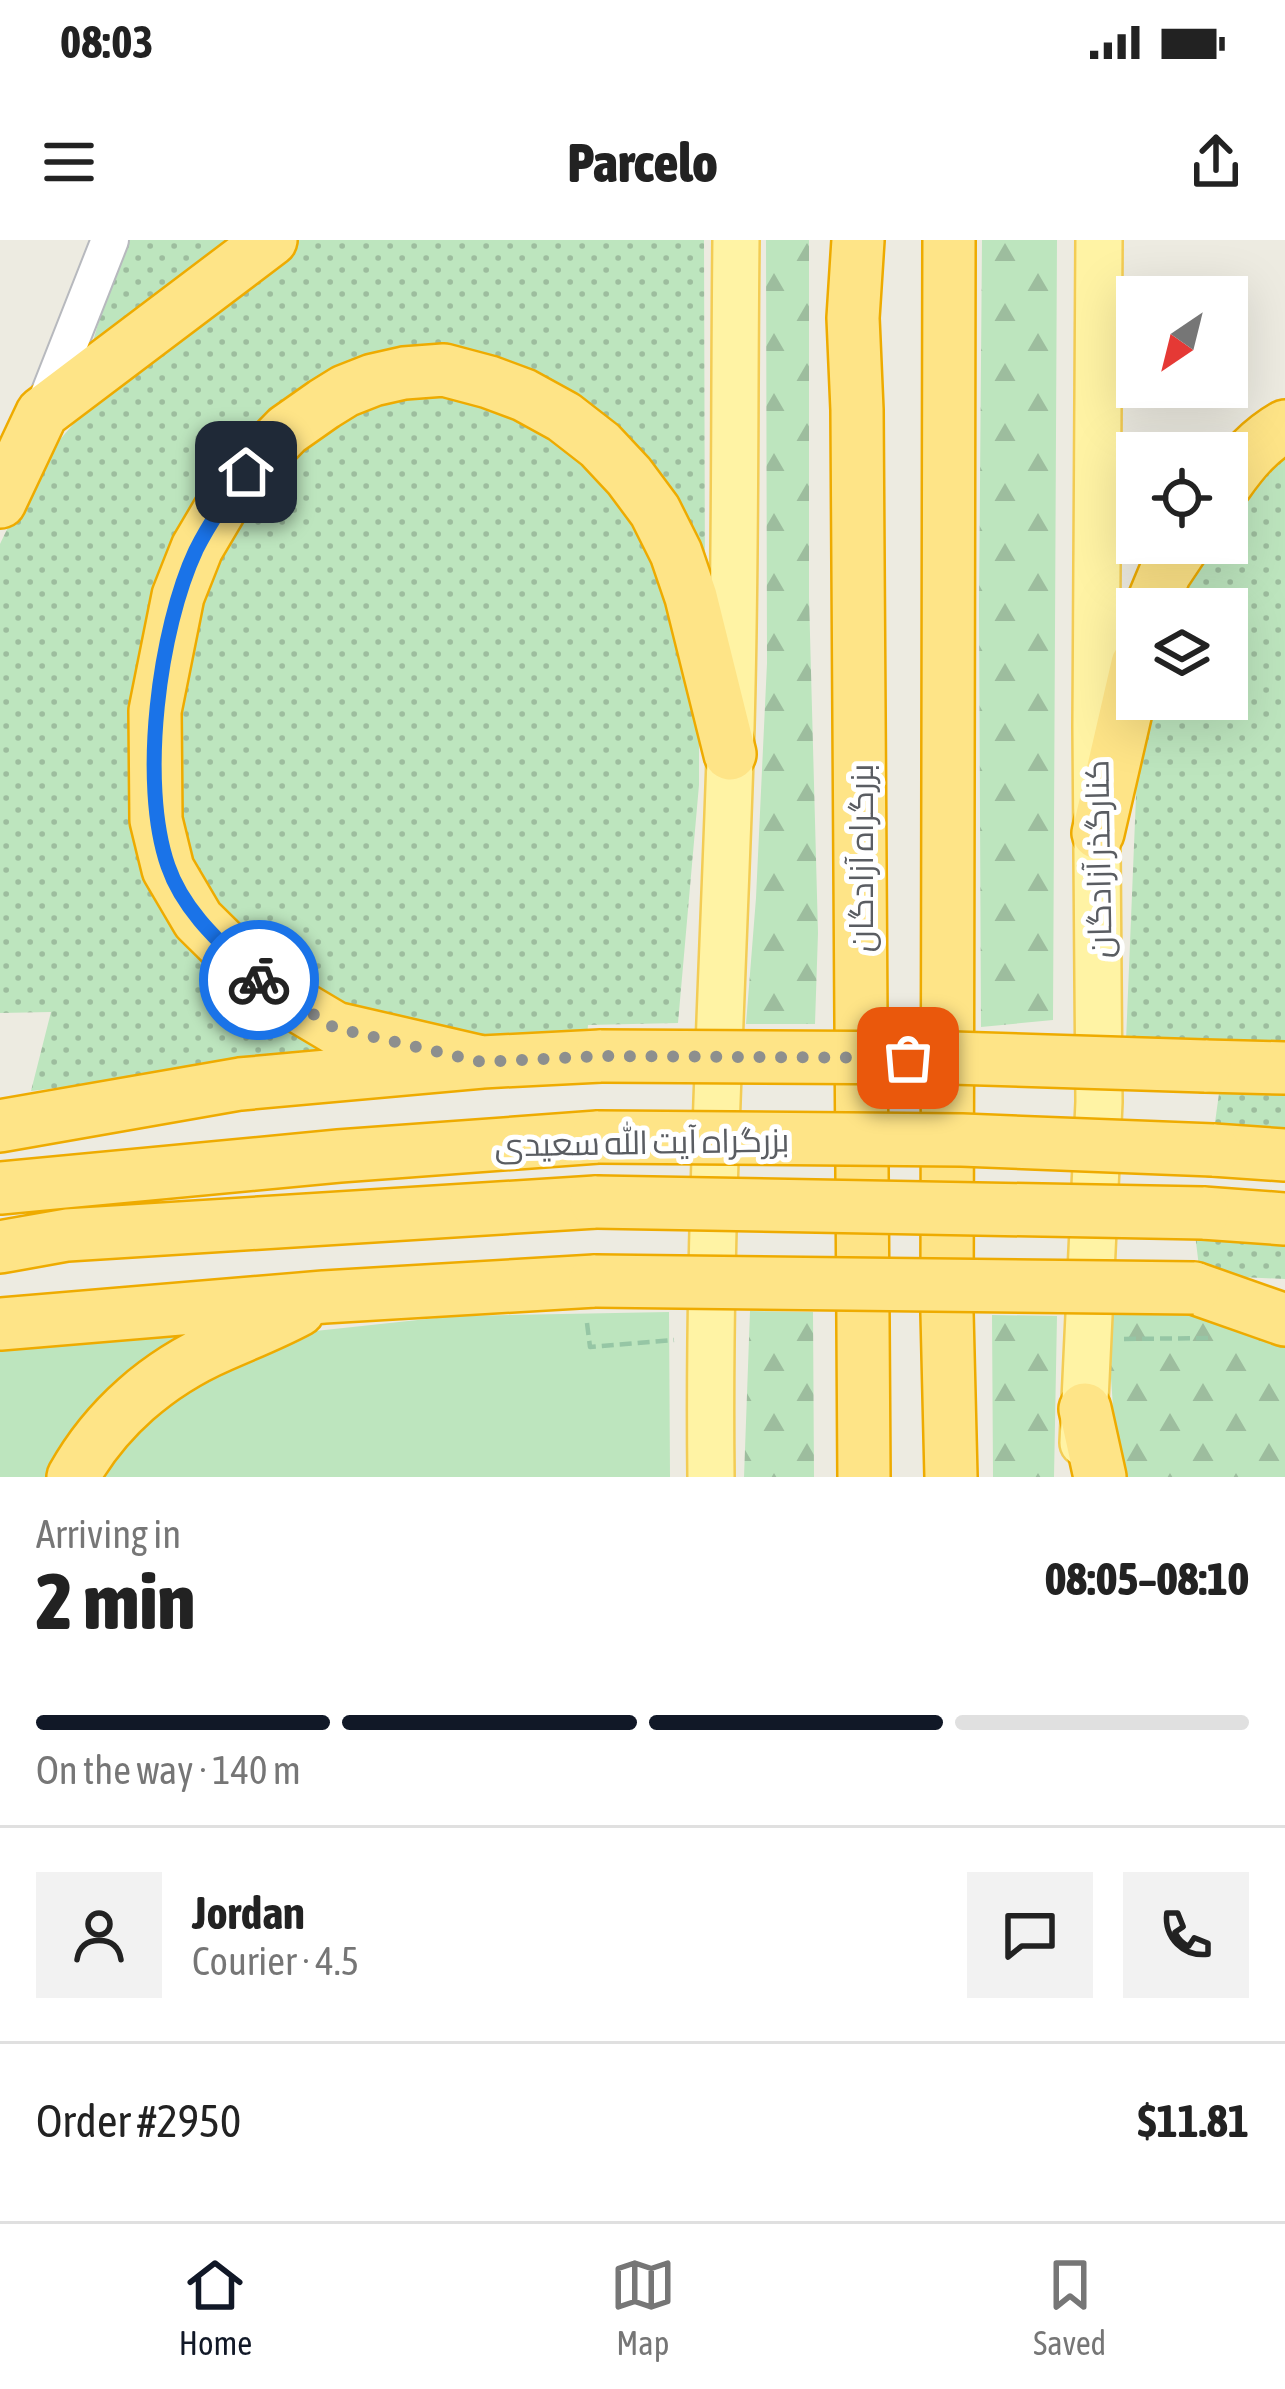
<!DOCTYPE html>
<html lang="en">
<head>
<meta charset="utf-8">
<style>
	:root { --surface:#fff; --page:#f2f2f2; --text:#222; --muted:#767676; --line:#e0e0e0; --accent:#111827 }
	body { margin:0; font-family:"Asap Condensed",Cairo,sans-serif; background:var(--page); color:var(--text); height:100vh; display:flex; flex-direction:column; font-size:45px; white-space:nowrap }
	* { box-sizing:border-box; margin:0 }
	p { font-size:39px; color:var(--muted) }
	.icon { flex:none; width:66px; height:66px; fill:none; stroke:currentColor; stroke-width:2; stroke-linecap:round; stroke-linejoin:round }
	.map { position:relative; height:1237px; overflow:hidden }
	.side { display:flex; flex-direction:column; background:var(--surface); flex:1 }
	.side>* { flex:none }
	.needle { width:78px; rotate:215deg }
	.fabs { position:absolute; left:1116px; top:36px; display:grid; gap:24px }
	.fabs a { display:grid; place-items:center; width:132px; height:132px; border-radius:0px; background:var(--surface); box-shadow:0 12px 48px #0002; font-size:60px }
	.pin { position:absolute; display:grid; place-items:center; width:102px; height:102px; color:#fff; margin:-51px; border-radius:24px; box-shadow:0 6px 18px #0006 }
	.courier { position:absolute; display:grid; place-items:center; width:120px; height:120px; margin:-60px; border:9px solid #1a73e8; border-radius:50%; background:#fff; color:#222; box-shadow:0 3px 15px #0007 }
	.summary em { font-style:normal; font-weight:800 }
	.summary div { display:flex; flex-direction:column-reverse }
	.summary { display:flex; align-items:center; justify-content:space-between; height:204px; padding:0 36px }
	h1 { font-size:78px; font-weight:800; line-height:90px }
	.bar { display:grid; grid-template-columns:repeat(4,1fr); gap:18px 12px; align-content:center; height:144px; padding:0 36px }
	.bar i { height:15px; border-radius:9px; background:var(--line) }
	.bar .selected { background:var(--accent) }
	.bar p { grid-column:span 4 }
	.line { display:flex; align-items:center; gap:30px; padding:0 36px; border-top:3px solid var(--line) }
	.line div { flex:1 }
	.round { display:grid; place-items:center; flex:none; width:126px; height:126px; border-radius:0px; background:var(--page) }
	.status { display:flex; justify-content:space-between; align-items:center; height:84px; padding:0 60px; background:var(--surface); direction:ltr }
	.status svg { height:33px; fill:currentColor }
	header { display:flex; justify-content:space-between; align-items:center; height:156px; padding:0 36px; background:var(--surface); font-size:54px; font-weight:800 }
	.tabs { display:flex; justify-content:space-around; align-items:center; height:168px; border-top:3px solid var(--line); background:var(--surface); font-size:33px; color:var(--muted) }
	.tabs a { display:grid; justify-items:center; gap:6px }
	.tabs .selected { color:var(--accent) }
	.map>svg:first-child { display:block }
	.grass { fill:#bde5be }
	.forest { fill:url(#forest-firs) }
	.garden { fill:url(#garden-dots) }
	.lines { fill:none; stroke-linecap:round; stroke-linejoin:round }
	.minor-casing { stroke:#b7b9be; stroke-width:40 }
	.major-casing { stroke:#f3cc54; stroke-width:50 }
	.highway-casing { stroke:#eeab00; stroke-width:56 }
	.path { stroke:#96c6a5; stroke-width:4.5; stroke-dasharray:12 6; stroke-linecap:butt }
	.minor { stroke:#fff; stroke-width:36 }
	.major { stroke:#fff3a4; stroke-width:45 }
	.highway { stroke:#fee487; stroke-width:51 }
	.highway-bridge-casing { stroke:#eeab00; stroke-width:56; stroke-linecap:butt }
	.highway-bridge { stroke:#fee487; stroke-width:51 }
	.done { stroke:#8d8f8e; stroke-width:12; stroke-dasharray:0 21.6 }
	.route { stroke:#1a73e8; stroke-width:15 }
	.labels { text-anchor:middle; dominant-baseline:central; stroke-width:10; stroke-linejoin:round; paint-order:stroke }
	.street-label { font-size:33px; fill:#5a5d62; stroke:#fff }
</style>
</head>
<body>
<div class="status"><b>08:03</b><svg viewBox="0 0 49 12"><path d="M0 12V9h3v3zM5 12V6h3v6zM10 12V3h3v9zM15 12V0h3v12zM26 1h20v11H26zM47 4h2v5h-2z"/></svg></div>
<header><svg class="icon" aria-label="menu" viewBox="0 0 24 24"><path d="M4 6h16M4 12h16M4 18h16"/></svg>Parcelo<svg class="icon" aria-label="share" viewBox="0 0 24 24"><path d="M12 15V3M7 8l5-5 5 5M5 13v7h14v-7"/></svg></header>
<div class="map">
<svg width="1285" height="1237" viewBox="0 0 1285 1237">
	<defs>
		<pattern id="forest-firs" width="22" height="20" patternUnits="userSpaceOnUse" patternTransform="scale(3)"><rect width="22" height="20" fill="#bde5be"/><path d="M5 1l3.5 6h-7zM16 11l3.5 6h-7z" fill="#9dbd9e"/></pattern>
		<pattern id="garden-dots" width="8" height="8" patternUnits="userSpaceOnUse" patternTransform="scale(3)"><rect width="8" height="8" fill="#bde5be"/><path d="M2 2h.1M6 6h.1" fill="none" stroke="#9dbd9e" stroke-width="1.8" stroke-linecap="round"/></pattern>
	</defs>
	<rect width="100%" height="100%" fill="#edebe1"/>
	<path class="grass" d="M669,1072L670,1237H93L171,1150L306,1092L455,1076Z
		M258,1077L56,1237H0V1105Z"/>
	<path class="forest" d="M766,0H809V357L818,693L815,784H746L756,658L767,423Z
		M982,0H1057L1053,780L981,787L979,365Z
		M1106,1068L1226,1072L1285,1094V1237H1118Z
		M750,1071L813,1072L814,1237H744Z
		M992,1075L1057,1076L1054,1237H993Z"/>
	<path class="garden" d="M122,0H246L90,112Z
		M295,0H704L705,356L654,243L413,116L184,298L150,621L358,819L213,830L31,851L51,772L0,773V304L21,260L57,203L88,167Z
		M434,148L519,168L643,274L699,452V545L678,783L588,785L587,796H456L399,788L274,736L215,674L172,587L178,414L237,273L331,177Z
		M1285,198V809L1126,801L1140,459H1227V369H1160L1196,303H1227V259Z
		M1220,846L1285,850V894L1214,890Z
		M1195,994L1285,999V1039L1200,1035Z"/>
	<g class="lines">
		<defs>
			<path id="minor" d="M43,170L110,0"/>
			<path id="major" d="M1083,1203L1099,862L1096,486L1099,0
				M711,1237C708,997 722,758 730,519C736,346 734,173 736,0"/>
			<path id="highway" d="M858,0L853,78L857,170L864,1237
				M949,0L947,1073L951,1237
				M1227,243C1244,219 1259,201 1285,186
				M0,262L42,173L271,0
				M1150,369L1165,333L1185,303
				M1098,593L1137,424
				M482,822L335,788L266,747L198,680L168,629L156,580L155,471L178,356L197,308L223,264L246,232L287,190L324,164L345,151L373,140L404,133L444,130L489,142L524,155L564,177L600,205L629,236L655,271L676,313L691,357L730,514
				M1205,826L1285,828
				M0,886L240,844L482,822L601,816
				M1213,910L1285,915
				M0,948L339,916L598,897
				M1203,973L1285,979
				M0,1007L67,995L596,962
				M1194,1048L1285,1080
				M0,1084L324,1057L595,1041
				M1085,1169L1100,1237
				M73,1237C106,1178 158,1133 220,1106C247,1094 273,1084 299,1070"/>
		</defs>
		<use href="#minor" class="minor-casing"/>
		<use href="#major" class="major-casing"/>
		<use href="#highway" class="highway-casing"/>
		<path class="path" d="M587,1083L590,1107L674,1100
			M1124,1099L1214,1098"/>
		<use href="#minor" class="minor"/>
		<use href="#major" class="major"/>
		<use href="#highway" class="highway"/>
		<defs>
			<path id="highway-bridge" d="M601,816L952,818L1205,826
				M598,897L962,900L1213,910
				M596,962L1203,973
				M595,1041L1194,1048"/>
		</defs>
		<use href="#highway-bridge" class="highway-bridge-casing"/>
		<use href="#highway-bridge" class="highway-bridge"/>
	</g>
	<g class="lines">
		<path class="done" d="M259,740L335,788L482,822L601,816L908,818"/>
		<path class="route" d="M246,232C228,257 210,282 196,310C159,389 139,543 168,626C184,673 224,706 259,740"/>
	</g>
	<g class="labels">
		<g class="street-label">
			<text transform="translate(861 618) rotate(-90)">بزرگراه آزادگان</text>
			<text transform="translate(1098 619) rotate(-91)">کنارگذر آزادگان</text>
			<text transform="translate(642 902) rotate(-1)">بزرگراه آیت الله سعیدی</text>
		</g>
	</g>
</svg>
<div class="fabs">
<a><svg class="needle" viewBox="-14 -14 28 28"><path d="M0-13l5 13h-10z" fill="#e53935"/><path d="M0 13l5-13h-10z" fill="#767676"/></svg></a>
<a><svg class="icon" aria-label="locate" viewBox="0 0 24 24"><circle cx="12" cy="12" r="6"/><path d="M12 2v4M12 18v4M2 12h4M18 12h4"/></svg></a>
<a><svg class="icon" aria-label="layers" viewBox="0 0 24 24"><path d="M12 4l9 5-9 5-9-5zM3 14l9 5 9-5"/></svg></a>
</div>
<div class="pin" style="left:908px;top:818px;background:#ea580c"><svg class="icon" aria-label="bag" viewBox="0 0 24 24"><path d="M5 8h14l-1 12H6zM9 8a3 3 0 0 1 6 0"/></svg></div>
<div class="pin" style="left:246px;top:232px;background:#1f2937"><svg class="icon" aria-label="home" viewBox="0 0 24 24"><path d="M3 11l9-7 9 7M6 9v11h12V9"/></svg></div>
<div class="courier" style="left:259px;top:740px"><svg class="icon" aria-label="bike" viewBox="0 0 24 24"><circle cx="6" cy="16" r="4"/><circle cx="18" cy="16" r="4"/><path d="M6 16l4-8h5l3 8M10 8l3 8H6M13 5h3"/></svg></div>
</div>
<section class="side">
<div class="summary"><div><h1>2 min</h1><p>Arriving in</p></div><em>08:05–08:10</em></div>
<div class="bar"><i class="selected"></i><i class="selected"></i><i class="selected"></i><i></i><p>On the way · 140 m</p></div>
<div class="line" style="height:216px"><a class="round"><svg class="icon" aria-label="person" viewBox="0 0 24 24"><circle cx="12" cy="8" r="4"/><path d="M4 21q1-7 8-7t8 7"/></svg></a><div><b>Jordan</b><p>Courier · 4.5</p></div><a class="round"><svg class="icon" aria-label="chat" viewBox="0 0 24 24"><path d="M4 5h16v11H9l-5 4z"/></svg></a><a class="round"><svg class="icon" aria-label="phone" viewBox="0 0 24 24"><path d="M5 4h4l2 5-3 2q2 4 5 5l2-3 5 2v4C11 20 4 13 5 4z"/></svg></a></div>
<div class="line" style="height:156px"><div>Order #2950</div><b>$11.81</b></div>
</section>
<nav class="tabs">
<a class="selected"><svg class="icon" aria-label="home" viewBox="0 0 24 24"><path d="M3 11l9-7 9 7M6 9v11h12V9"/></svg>Home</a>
<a><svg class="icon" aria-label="map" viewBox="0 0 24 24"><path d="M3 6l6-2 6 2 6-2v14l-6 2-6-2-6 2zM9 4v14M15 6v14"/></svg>Map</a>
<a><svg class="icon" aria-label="saved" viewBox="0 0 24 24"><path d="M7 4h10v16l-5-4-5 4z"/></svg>Saved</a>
</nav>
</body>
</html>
